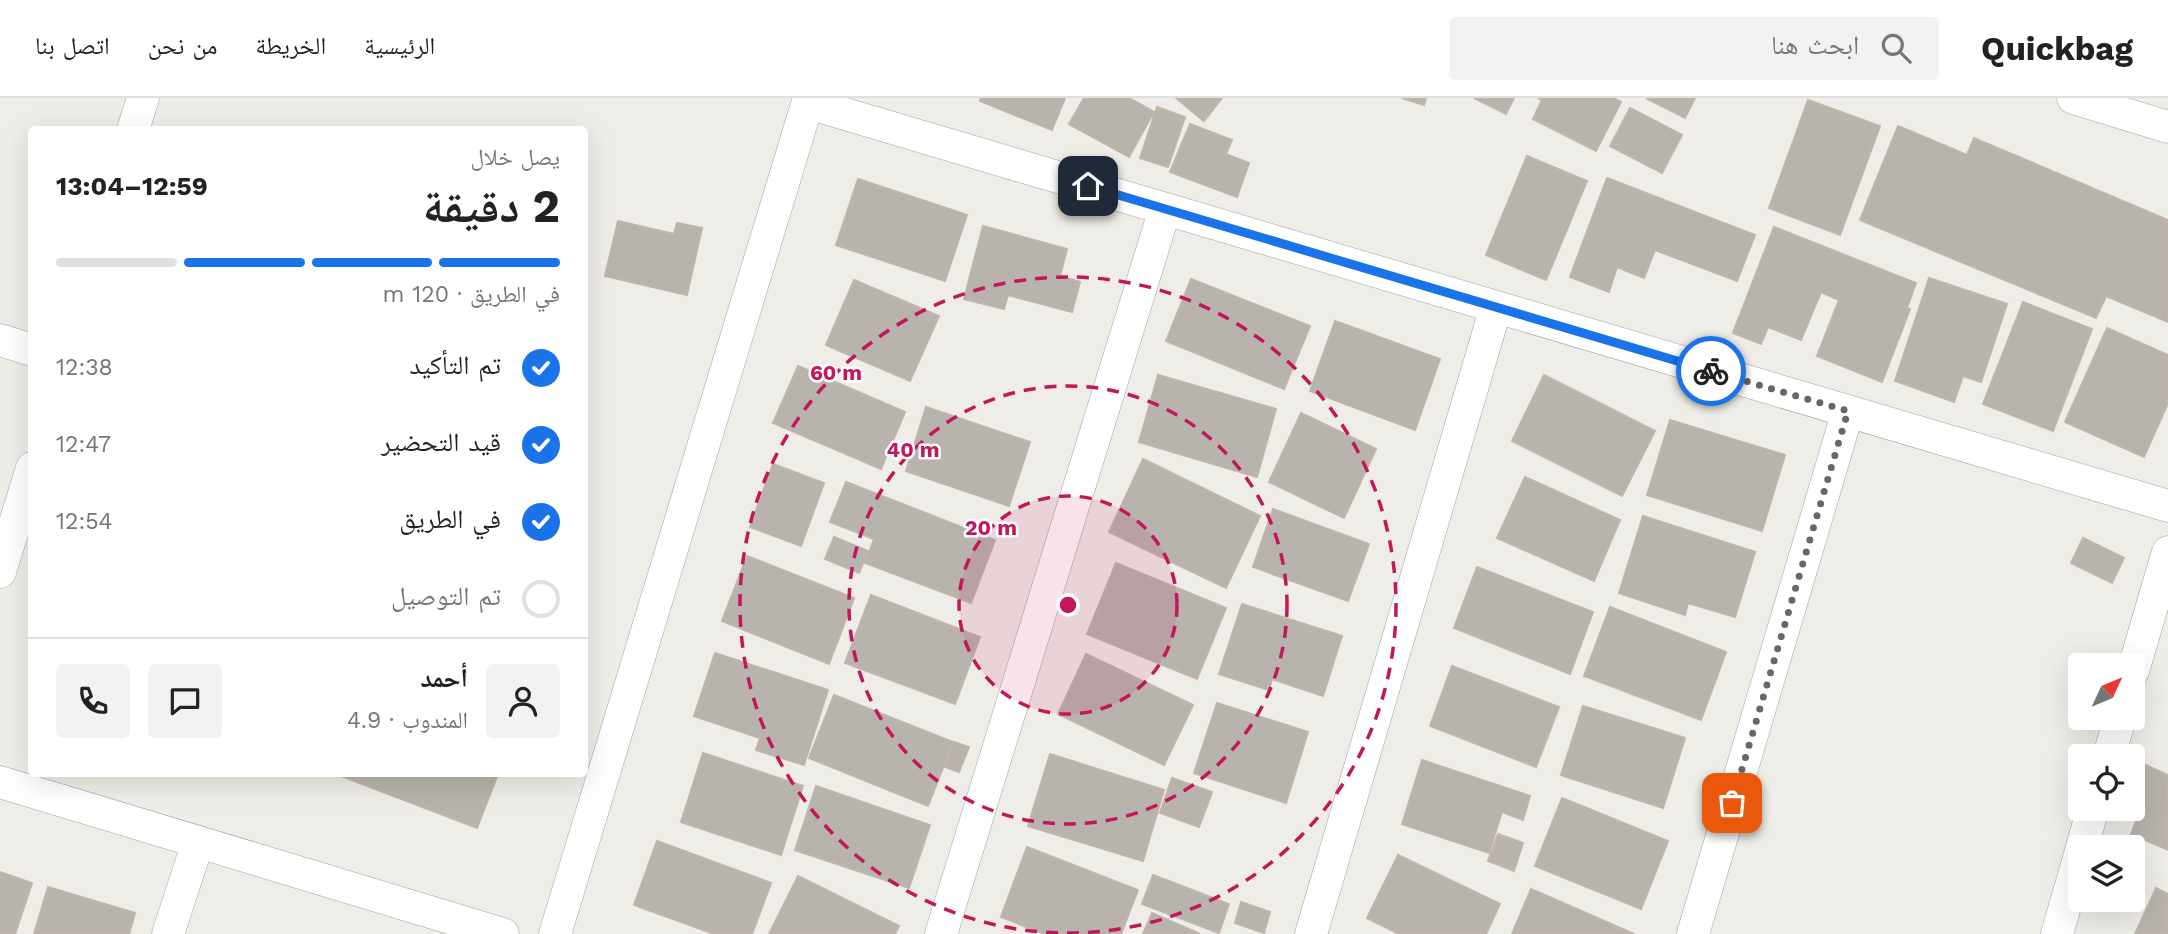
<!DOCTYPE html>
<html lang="ar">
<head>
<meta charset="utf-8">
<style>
	:root { --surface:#fff; --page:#f2f2f2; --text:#222; --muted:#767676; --line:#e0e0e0; --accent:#1a73e8 }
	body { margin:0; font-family:"Work Sans","Noto Naskh Arabic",sans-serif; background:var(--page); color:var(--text); direction:rtl; height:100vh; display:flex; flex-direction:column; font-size:26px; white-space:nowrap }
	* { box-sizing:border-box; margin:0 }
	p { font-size:23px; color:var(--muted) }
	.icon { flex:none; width:38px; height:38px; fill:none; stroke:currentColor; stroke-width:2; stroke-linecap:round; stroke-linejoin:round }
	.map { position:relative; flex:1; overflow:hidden; direction:ltr }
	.panel { position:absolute; left:28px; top:28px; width:560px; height:651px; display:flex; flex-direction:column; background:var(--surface); border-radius:7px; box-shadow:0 7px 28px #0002; direction:rtl }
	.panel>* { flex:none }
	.needle { width:46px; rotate:46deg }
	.buttons { position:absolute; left:2068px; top:555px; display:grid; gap:14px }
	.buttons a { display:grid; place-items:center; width:77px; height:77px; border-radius:7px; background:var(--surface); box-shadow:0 7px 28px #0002; font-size:35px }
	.pin { position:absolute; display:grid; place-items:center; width:60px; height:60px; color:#fff; margin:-30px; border-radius:14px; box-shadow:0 4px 10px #0006 }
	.courier { position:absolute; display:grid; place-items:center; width:70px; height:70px; margin:-35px; border:5px solid #1a73e8; border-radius:50%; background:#fff; color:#222; box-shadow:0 2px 9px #0007 }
	.summary em { font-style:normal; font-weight:700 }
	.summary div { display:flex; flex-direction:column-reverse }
	.summary { display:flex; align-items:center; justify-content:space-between; height:119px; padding:0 28px }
	h1 { font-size:46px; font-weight:700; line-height:52px }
	.bar { display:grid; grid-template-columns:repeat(4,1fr); gap:10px 7px; align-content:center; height:84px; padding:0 28px }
	.bar i { height:9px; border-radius:5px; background:var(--line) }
	.bar .on { background:var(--accent) }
	.bar p { grid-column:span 4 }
	.line { display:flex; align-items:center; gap:18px; padding:0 28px; border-top:2px solid var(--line) }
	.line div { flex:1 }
	.round { display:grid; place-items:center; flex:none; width:74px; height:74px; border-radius:7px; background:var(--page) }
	ol { padding:0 28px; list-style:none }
	li { display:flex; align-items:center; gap:21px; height:77px }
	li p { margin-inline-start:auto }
	li .icon { padding:7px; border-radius:50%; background:var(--accent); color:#fff; stroke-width:4 }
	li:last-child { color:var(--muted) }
	li i { width:38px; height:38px; border:4px solid var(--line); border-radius:50% }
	header { display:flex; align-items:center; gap:42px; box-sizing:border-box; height:98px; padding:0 35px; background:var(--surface); border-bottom:2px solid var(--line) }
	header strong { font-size:33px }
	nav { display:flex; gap:38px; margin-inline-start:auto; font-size:24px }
	.search { width:490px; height:63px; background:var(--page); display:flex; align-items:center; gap:18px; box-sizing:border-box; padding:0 24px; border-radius:7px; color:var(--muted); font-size:26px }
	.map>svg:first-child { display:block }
	.building { fill:#b8b3ad; stroke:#bfb5ab; stroke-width:2 }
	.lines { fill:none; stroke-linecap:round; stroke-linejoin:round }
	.street-casing { stroke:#a0a0a0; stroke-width:33 }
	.street { stroke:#fff; stroke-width:32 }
	.done { stroke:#686765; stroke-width:7; stroke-dasharray:0 12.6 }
	.route { stroke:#1a73e8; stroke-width:9 }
	.ring { fill:none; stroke:#c2185b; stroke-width:3.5; stroke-dasharray:12 9 }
	.centre { fill:#c2185b; stroke:#fff; stroke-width:3.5 }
	.ring-label { font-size:21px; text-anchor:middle; font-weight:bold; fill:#c2185b; stroke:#fff; stroke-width:5; stroke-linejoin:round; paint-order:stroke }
</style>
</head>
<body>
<header>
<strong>Quickbag</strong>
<div class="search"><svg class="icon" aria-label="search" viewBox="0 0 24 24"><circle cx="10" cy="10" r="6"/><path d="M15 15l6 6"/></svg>ابحث هنا</div>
<nav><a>الرئيسية</a><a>الخريطة</a><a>من نحن</a><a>اتصل بنا</a></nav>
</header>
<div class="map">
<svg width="2168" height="836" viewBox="0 0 2168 836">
	<rect width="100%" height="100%" fill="#efede7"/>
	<path class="building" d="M981,0H1065L1052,32L980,3Z
		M1084,0H1129L1154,14L1129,59L1069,26Z
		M1176,0H1222L1204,23Z
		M1402,0H1426L1424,7Z
		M1474,0H1514L1506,16Z
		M1538,0H1613L1621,4L1596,53L1533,21L1542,2Z
		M1646,0H1695L1685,20Z
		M1808,2L1880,28L1840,137L1769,110Z
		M1157,9L1185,19L1168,69L1140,60Z
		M1630,10L1682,37L1662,75L1610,48Z
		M1190,26L1232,42L1226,56L1249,65L1237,99L1170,74Z
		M1898,28L1967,57L1974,40L2168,122V224L2106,198L2096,220L1860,122Z
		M1527,58L1587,83L1546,182L1486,157Z
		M1607,80L1755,137L1737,183L1655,152L1644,180L1617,169L1609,194L1570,179Z
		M858,81L967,117L945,183L836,147Z
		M618,123L674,136L677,125L702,130L687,197L605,178Z
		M983,128L1067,151L1060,178L1080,184L1072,214L1008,197L1004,211L964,201Z
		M1774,129L1916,185L1907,210L1910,211L1882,284L1817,258L1839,202L1821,194L1801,242L1768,229L1761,246L1733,235Z
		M1929,180L2007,206L1981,284L1963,278L1954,304L1895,283Z
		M1191,181L1310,228L1284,291L1166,243Z
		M854,182L939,218L910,283L826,247Z
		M2023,204L2092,231L2053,333L1983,306Z
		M1335,223L1440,261L1415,332L1310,293Z
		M2107,230L2168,257V305L2144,359L2065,324Z
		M798,268L905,314L881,371L773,325Z
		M1158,277L1276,311L1257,379L1139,344Z
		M1544,277L1655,333L1622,398L1512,343Z
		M926,309L1030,344L1009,408L906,373Z
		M1301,315L1376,351L1344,420L1269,384Z
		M1670,322L1785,357L1762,433L1647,397Z
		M1143,361L1260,418L1226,490L1109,434Z
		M773,366L824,385L801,448L750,429Z
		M1525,379L1620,422L1594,483L1497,440Z
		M846,384L995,442L971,505L865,465L874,441L830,424Z
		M1273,411L1369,446L1348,503L1253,469Z
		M1643,418L1755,454L1735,519L1688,505L1685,517L1619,495Z
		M834,439L868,453L859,475L825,461Z
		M2083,440L2124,460L2112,485L2071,465Z
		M747,458L854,500L829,566L722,523Z
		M1116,465L1226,510L1197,581L1087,536Z
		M1477,469L1593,514L1570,576L1454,530Z
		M871,497L980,539L955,606L845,565Z
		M1242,506L1342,538L1323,598L1272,581L1269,592L1219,576Z
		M1610,509L1726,554L1701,622L1584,578Z
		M715,555L828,592L804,667L756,652L760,640L694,618Z
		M1086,556L1193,607L1164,667L1058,616Z
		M1452,568L1559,609L1536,669L1430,628Z
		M834,597L953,644L928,708L809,660Z
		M1217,605L1308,634L1286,705L1194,675Z
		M1583,608L1685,640L1663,710L1561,677Z
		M954,644L969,649L959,674L945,669Z
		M703,655L803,688L781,757L681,724Z
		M1050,656L1164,692L1143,763L1028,728Z
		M1422,662L1530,698L1523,722L1502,714L1489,755L1402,726Z
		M2141,665L2168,677V752L2131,736L2142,708L2133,704V684Z
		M336,676H498L477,730Z
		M1172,680L1212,694L1199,729L1160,715Z
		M816,688L930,727L909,790L795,752Z
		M1562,700L1668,743L1641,811L1535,768Z
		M1498,736L1523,745L1514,773L1488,763Z
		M657,743L771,785L752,836H714L634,807Z
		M1027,749L1138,792L1121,836H1044L1001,819Z
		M1398,757L1500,806L1486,836H1399L1367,820Z
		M0,774L32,785L15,836H0Z
		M1153,777L1229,806L1219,835L1142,806Z
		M798,778L899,828L895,836H769Z
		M48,789L135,815L129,836H34Z
		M2156,790L2168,796V836H2135Z
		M1531,791L1634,836H1512Z
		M1241,804L1270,814L1264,835L1235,825Z
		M1152,815L1200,836H1143Z"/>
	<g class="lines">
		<defs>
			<path id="street" d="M2073,0L2168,29
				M808,5L2168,408
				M133,32L143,0
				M0,242L32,252
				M0,474L32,370
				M2133,573L2168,454
				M2109,658L2120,620
				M0,684L503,836
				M2082,749L2093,710
				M168,836L198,744
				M555,836L809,0
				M941,836L1165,111
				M1311,836L1496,209
				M1693,836L1848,313
				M2057,836L2081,753"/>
		</defs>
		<use href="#street" class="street-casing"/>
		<use href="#street" class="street"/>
	</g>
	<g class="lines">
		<path class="done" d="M1711,273L1848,313L1732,705"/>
		<path class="route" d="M1088,88L1711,273"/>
	</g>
	<circle cx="1068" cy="507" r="109" fill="#c2185b" fill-opacity=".12"/>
	<g class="ring">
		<circle cx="1068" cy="507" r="109"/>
		<circle cx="1068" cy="507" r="219"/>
		<circle cx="1068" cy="507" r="328"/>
	</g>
	<circle cx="1068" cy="507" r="10" class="centre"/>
	<g class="ring-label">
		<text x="836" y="282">60 m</text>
		<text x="913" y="359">40 m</text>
		<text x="991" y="437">20 m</text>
	</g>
</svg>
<div class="buttons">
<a><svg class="needle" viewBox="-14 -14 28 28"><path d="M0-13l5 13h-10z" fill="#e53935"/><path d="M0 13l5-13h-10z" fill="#767676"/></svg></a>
<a><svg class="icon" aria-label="locate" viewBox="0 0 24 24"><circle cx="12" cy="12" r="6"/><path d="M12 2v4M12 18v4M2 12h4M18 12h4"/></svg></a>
<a><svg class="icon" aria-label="layers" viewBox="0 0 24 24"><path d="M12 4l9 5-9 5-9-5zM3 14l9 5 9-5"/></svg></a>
</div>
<div class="pin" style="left:1732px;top:705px;background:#ea580c"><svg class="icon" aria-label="bag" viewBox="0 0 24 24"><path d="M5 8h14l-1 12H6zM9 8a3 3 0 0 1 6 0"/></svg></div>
<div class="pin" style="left:1088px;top:88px;background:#1f2937"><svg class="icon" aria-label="home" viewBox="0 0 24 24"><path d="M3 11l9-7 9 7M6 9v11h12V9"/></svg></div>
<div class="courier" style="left:1711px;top:273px"><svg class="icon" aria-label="bike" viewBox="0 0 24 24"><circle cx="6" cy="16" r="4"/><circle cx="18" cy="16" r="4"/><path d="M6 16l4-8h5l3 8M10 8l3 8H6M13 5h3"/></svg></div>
<section class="panel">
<div class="summary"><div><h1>2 دقيقة</h1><p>يصل خلال</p></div><em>12:59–13:04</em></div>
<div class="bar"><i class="on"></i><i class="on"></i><i class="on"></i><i></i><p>في الطريق · 120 m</p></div>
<ol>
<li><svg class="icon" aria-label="check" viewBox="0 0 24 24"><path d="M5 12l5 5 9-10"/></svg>تم التأكيد<p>12:38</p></li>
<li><svg class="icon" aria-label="check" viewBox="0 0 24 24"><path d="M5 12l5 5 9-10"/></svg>قيد التحضير<p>12:47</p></li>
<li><svg class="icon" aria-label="check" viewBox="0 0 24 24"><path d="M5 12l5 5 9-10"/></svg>في الطريق<p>12:54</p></li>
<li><i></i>تم التوصيل</li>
</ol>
<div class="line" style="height:126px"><a class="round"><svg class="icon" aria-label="person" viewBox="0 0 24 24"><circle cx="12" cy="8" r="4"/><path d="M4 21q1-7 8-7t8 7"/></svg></a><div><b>أحمد</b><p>المندوب · 4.9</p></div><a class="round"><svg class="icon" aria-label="chat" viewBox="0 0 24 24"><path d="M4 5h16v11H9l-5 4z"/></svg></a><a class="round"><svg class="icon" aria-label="phone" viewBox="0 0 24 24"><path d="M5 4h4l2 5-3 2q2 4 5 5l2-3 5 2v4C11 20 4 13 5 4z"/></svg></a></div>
</section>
</div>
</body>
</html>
